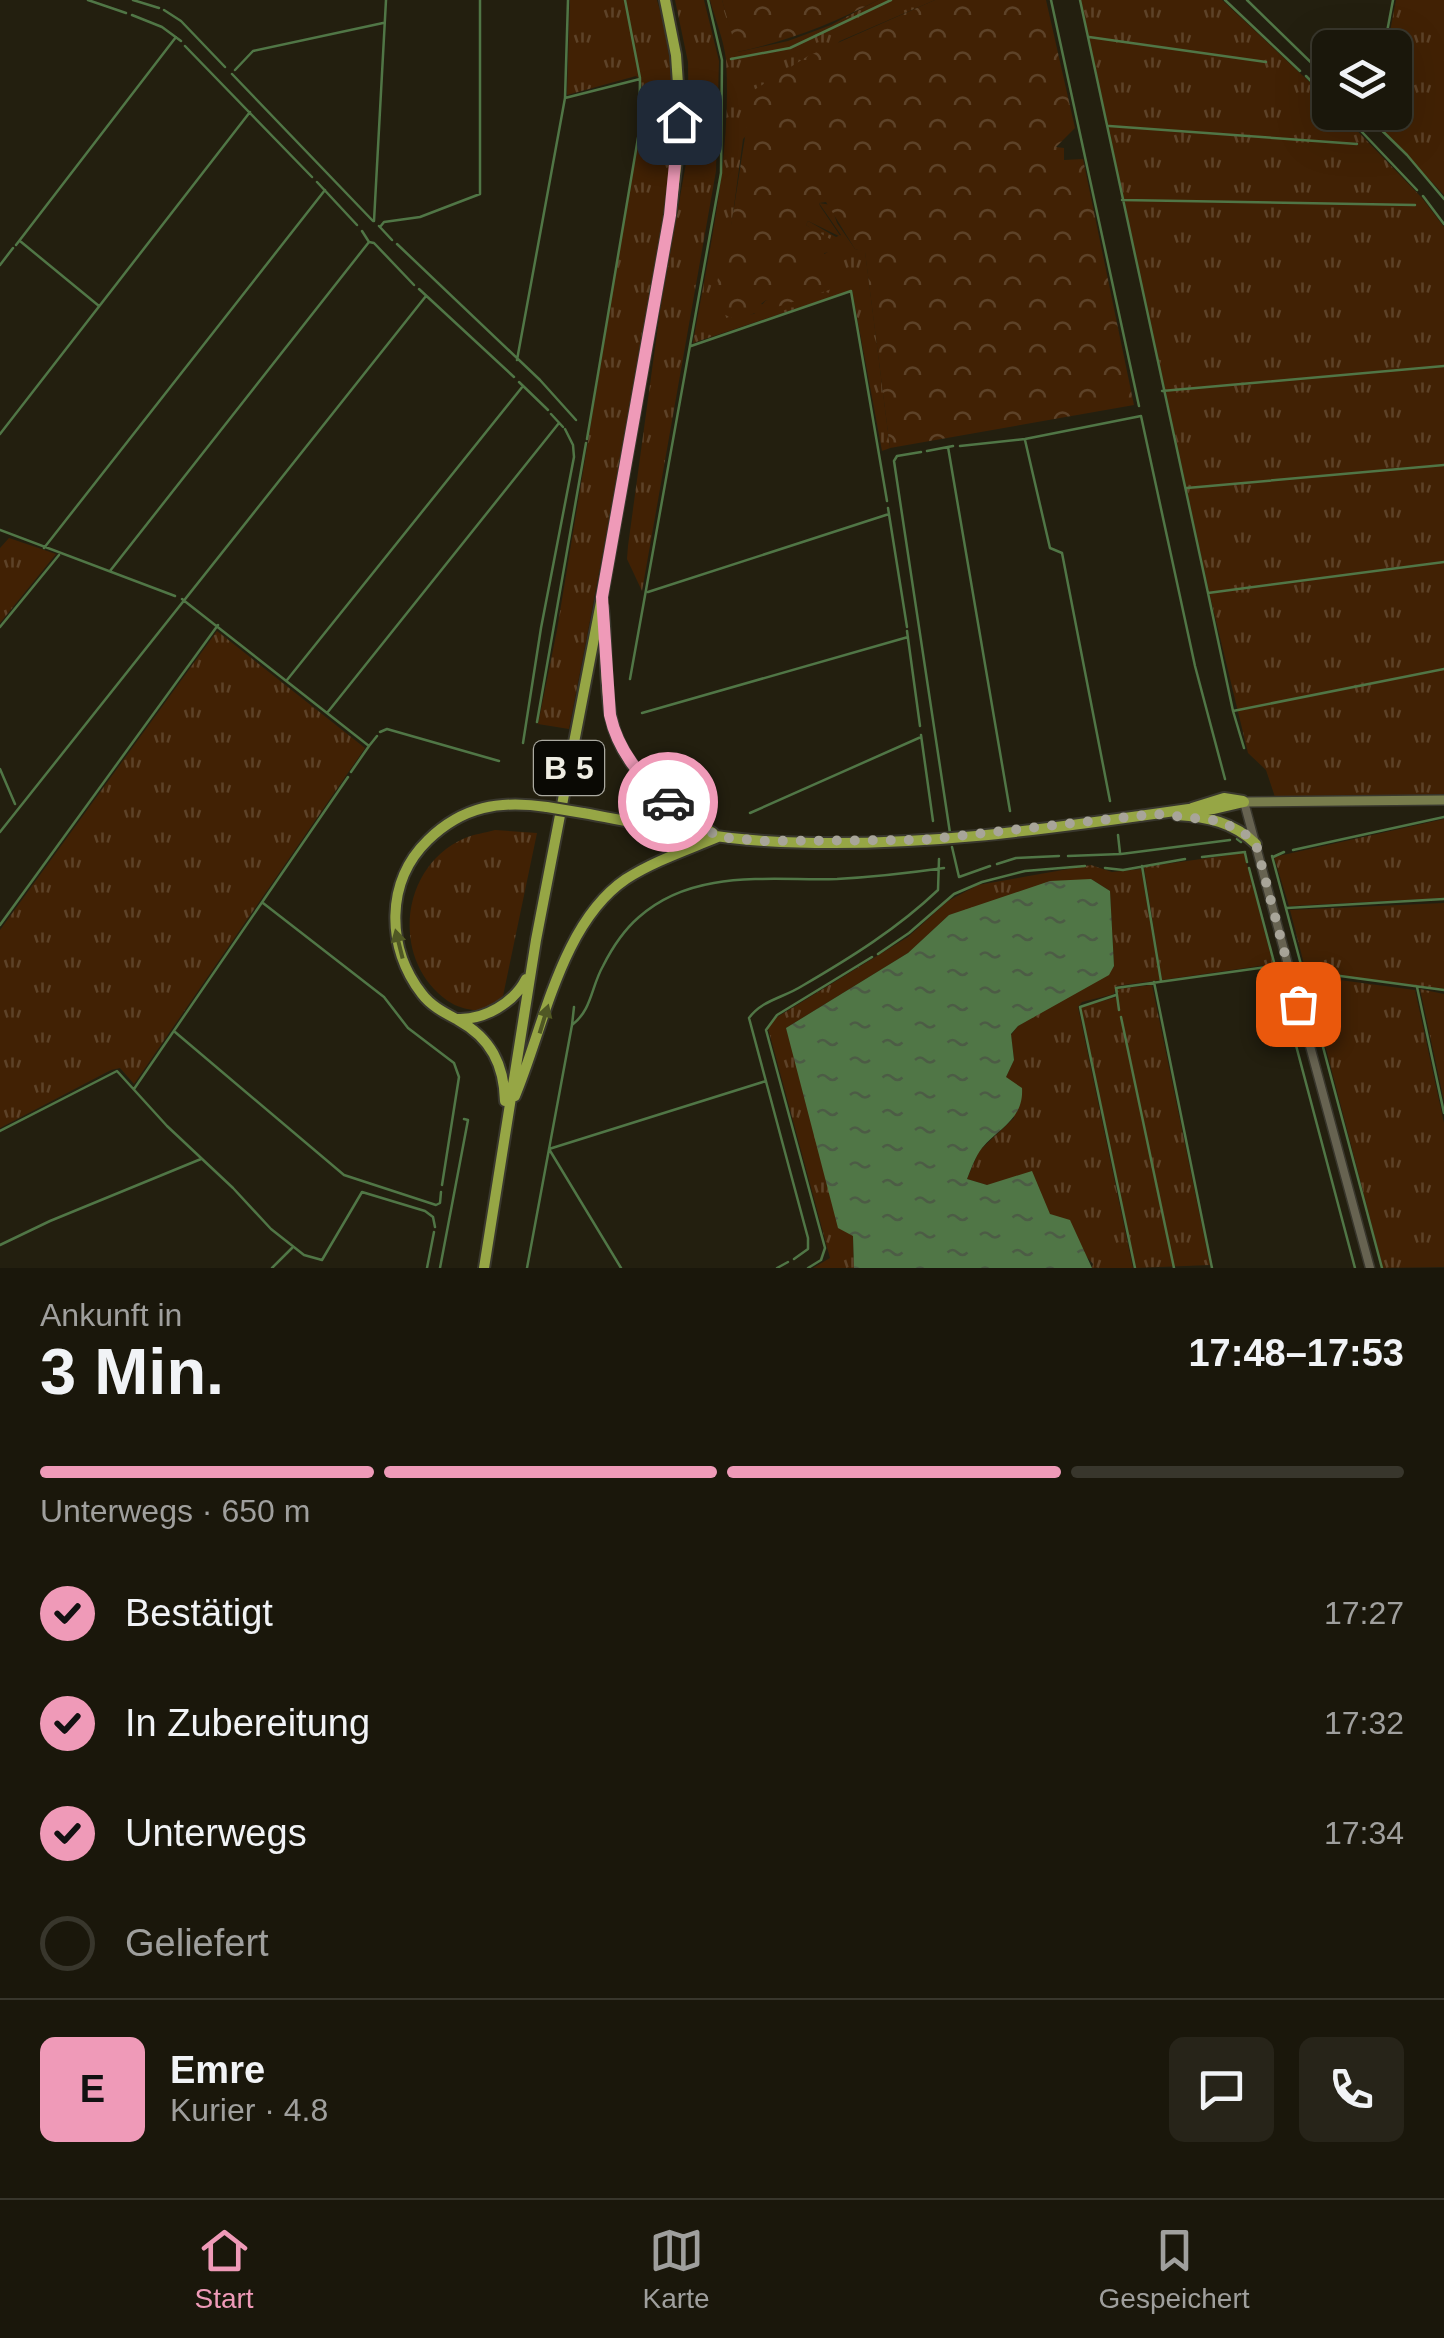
<!DOCTYPE html>
<html lang="de">
<head>
<meta charset="utf-8">
<style>
	:root { --surface:#1a170b; --page:#272419; --text:#f1f3f6; --muted:#9f9f9d; --line:#38362c; --accent:#ef9ab8 }
	body { margin:0; font-family:Arial,sans-serif; background:var(--page); color:var(--text); height:100vh; display:flex; flex-direction:column; font-size:38px; white-space:nowrap }
	* { box-sizing:border-box; margin:0 }
	p { font-size:32px; color:var(--muted) }
	.icon { flex:none; width:55px; height:55px; fill:none; stroke:currentColor; stroke-width:2; stroke-linecap:round; stroke-linejoin:round }
	.map { position:relative; height:1268px; overflow:hidden }
	.sheet { display:flex; flex-direction:column; background:var(--surface); flex:1 }
	.sheet>* { flex:none }
	.tools { position:absolute; left:1312px; top:30px; display:grid; gap:20px }
	.tools a { display:grid; place-items:center; width:100px; height:100px; border-radius:15px; background:var(--surface); box-shadow:0 10px 40px #0002,0 0 0 2px var(--line); font-size:50px }
	.pin { position:absolute; display:grid; place-items:center; width:85px; height:85px; color:#fff; margin:-42px; border-radius:20px; box-shadow:0 5px 15px #0006 }
	.courier { position:absolute; display:grid; place-items:center; width:100px; height:100px; margin:-50px; border:8px solid #ef9ab8; border-radius:50%; background:#fff; color:#222; box-shadow:0 2px 12px #0007 }
	.overview em { font-style:normal; font-weight:600 }
	.overview div { display:flex; flex-direction:column-reverse }
	.overview { display:flex; align-items:center; justify-content:space-between; height:170px; padding:0 40px }
	h1 { font-size:65px; font-weight:600; line-height:75px }
	.bar { display:grid; grid-template-columns:repeat(4,1fr); gap:15px 10px; align-content:center; height:120px; padding:0 40px }
	.bar i { height:12px; border-radius:8px; background:var(--line) }
	.bar .active { background:var(--accent) }
	.bar p { grid-column:span 4 }
	.line { display:flex; align-items:center; gap:25px; padding:0 40px; border-top:2px solid var(--line) }
	.line div { flex:1 }
	.round { display:grid; place-items:center; flex:none; width:105px; height:105px; border-radius:15px; background:var(--page) }
	ol { padding:0 40px; list-style:none }
	li { display:flex; align-items:center; gap:30px; height:110px }
	li p { margin-inline-start:auto }
	li .icon { padding:10px; border-radius:50%; background:var(--accent); color:#111; stroke-width:4 }
	li:last-child { color:var(--muted) }
	li i { width:55px; height:55px; border:5px solid var(--line); border-radius:50% }
	.dock { display:flex; justify-content:space-around; align-items:center; height:140px; border-top:2px solid var(--line); background:var(--surface); font-size:28px; color:var(--muted) }
	.dock a { display:grid; justify-items:center; gap:5px }
	.dock .active { color:var(--accent) }
	.map>svg:first-child { display:block }
	.grass { fill:url(#grass-tufts) }
	.forest { fill:url(#forest-crowns) }
	.water { fill:url(#water-ripples) }
	.lines { fill:none; stroke-linecap:round; stroke-linejoin:round }
	.stream { stroke:#507646; stroke-width:2.5 }
	.tertiary-casing { stroke:#39372d; stroke-width:11 }
	.secondary-casing { stroke:#39372d; stroke-width:12 }
	.trunk-casing { stroke:#39372d; stroke-width:14 }
	.tertiary { stroke:#676351; stroke-width:8 }
	.secondary { stroke:#787c4c; stroke-width:9 }
	.trunk { stroke:#96a645; stroke-width:10 }
	.trunk-bridge-casing { stroke:#39372d; stroke-width:14; stroke-linecap:butt }
	.trunk-bridge { stroke:#96a645; stroke-width:10 }
	.oneway { fill:#505824 }
	.done { stroke:#a8a599; stroke-width:10; stroke-dasharray:0 18 }
	.route { stroke:#ef9ab8; stroke-width:12 }
	.labels { text-anchor:middle; dominant-baseline:central; stroke-width:9; stroke-linejoin:round; paint-order:stroke }
	.shield { fill:#0a0904; stroke:#aaa9a0; stroke-width:2.5 }
	.shield-label { font-size:32px; font-weight:bold; fill:#efede3 }
</style>
</head>
<body>
<div class="map">
<svg width="1444" height="1268" viewBox="0 0 1444 1268">
	<defs>
		<pattern id="grass-tufts" width="24" height="20" patternUnits="userSpaceOnUse" patternTransform="scale(2.5)"><rect width="24" height="20" fill="#412104"/><path d="M3 7l-1-3M5 7V3M7 7l1-3M15 17l-1-3M17 17v-4M19 17l1-3" fill="none" stroke="#5d4228"/></pattern>
		<pattern id="forest-crowns" width="20" height="18" patternUnits="userSpaceOnUse" patternTransform="scale(2.5)"><rect width="20" height="18" fill="#412104"/><path d="M2 6a3 3 0 1 1 6 0M12 15a3 3 0 1 1 6 0" fill="none" stroke="#5d4228"/></pattern>
		<pattern id="water-ripples" width="26" height="14" patternUnits="userSpaceOnUse" patternTransform="scale(2.5)"><rect width="26" height="14" fill="#507646"/><path d="M2 4q2-2 4 0t4 0M15 11q2-2 4 0t4 0" fill="none" stroke="#4c5c45"/></pattern>
	</defs>
	<rect width="100%" height="100%" fill="#231f0f"/>
	<path class="grass" d="M570,0H657C694,123 657,254 635,377C614,494 592,612 569,729L538,724L557,630L643,106L641,80L636,76L567,95Z
		M675,0H704L719,61L716,171L642,591L627,559L628,546L660,311L689,146L688,62Z
		M710,0H722L738,52L788,41L831,25L878,0H935L840,41L743,139L731,228L744,315L754,314L766,300L771,302L826,276L811,261L830,251L818,233L806,225L808,221L836,237L841,235L819,203L831,205L837,223L855,249L865,251L890,448L882,451L852,290L693,343C709,250 732,155 726,60C724,40 715,19 710,0Z
		M1081,0H1222L1317,89L1330,102V112L1340,113L1422,198L1444,227V795L1275,797L1266,770L1248,753L1210,596Z
		M1396,0H1444V195L1374,120L1375,113L1395,112V48L1387,47Z
		M9,538L56,554L0,623V548Z
		M217,631L365,748L134,1084L120,1068L111,1070L0,1128V930Z
		M1444,819V898L1289,906L1274,857Z
		M495,830L537,833L503,996C498,1000 490,1007 483,1009C475,1012 461,1008 453,1004C390,967 397,867 465,838C474,834 485,833 495,830Z
		M1244,853L1273,964L1162,980L1144,867Z
		M1091,865L1112,872L1141,869L1160,980L1116,986L1114,994L1082,1002L1078,1007L1133,1268H1092L1093,1264L1050,1214L987,1185L967,1179L979,1151L1014,1118L1006,1077L1014,1060L1011,1035L1018,1026L1114,967L1110,891L1091,879L949,915L908,953L786,1028L853,1236L854,1268H813L830,1258L768,1028L774,1019L908,937L948,901L978,885Z
		M1444,903V989L1315,972L1317,977L1415,990L1444,1123V1267L1383,1268L1290,910Z
		M1152,985L1210,1265L1136,1268L1081,1007L1117,997V989Z
		M1420,989L1444,994V1101Z"/>
	<path class="forest" d="M722,0H878C832,24 788,41 737,52Z
		M935,0H1046L1075,128L1056,147L1064,148V160L1083,159L1134,405L890,448L865,252L855,249L826,202L819,203L820,206L841,237L808,221L806,225L842,246L838,251L824,253L827,259L823,263L814,262L830,273L828,276L841,280L835,288L777,307L766,300L761,304L767,306L766,309L736,320L717,311C712,281 726,254 731,225C739,180 744,135 754,90L808,56Z"/>
	<path class="water" d="M1091,879L1110,891L1114,966L1109,975L1018,1026L1011,1034L1014,1060L1006,1077L1022,1088C1024,1119 999,1128 982,1148C975,1157 971,1169 967,1179L987,1185L1032,1171L1050,1214L1070,1220L1092,1268H854L853,1236L838,1228L786,1028L908,953L949,915L1050,881Z"/>
	<g class="lines">
		<path class="stream" d="M88,0L126,13
			M133,0L159,8
			M625,0L640,78
			M1051,0L1139,406
			M1080,0L1208,593
			M1225,0L1300,71
			M1247,0L1330,81
			M164,10L181,21L225,67
			M132,15L162,27L181,41
			M1089,37L1266,62
			M185,46L312,177
			M1384,48L1393,0
			M731,59L790,48L891,0
			M235,70L253,51L383,23
			M232,74L373,221
			M1306,76L1330,100
			M565,98L640,79L639,132L587,439
			M1343,112L1417,190
			M1363,112L1407,155L1444,199
			M1109,126L1357,144
			M317,182L357,225
			M1423,196L1444,224
			M1122,200L1415,205
			M374,221L386,0
			M379,226L392,240
			M380,227L384,222L420,217L480,194V0
			M20,241L99,306
			M369,242L374,243L414,285
			M397,244L540,380L576,420
			M16,245L176,37
			M0,265L13,248
			M419,289L514,377
			M691,346L851,291L887,501
			M517,360L565,98L568,0
			M519,382L548,410
			M1162,391L1444,366
			M551,414L563,427
			M0,434L250,112
			M1025,440L1050,548L1062,553L1110,801
			M960,446L1025,439L1141,416L1195,666L1225,779
			M948,447L1010,811
			M927,451L953,446
			M921,452L897,456L894,461L950,833
			M1187,488L1444,465
			M888,508L907,627
			M0,530L175,596
			M44,548L325,190
			M1444,562L1208,593L1233,711L1444,669
			M110,571L369,242L362,231
			M648,592L889,514
			M182,599L369,746L351,772
			M0,627L59,555
			M907,631L920,726
			M630,679L721,173L722,60L708,0
			M287,680L523,386
			M1233,711L1244,748
			M327,713L559,423
			M642,713L908,637
			M537,722L586,443
			M380,732L387,729L499,761
			M921,735L933,821
			M523,743L541,628L574,457L573,445L565,429
			M369,746L377,736
			M0,769L15,804
			M750,813L921,737
			M0,832L426,296
			M1118,835L1120,853
			M1237,839L1241,842
			M952,847L959,877L990,866
			M1293,850L1444,817
			M1245,853L1247,862
			M1068,856L1121,854L1230,840
			M1272,856L1382,1268
			M1202,857L1245,852
			M1273,857L1284,852
			M997,864L1016,858L1059,856
			M1142,866L1161,981
			M1105,868L1123,870L1185,859
			M1249,868L1355,1268
			M263,903L384,997L408,1028L454,1063L459,1077L442,1185
			M1287,908L1444,899
			M0,925L218,625
			M878,954L909,933L954,894L982,882L1025,871L1085,866
			M1318,973L1444,990
			M1154,982L1212,1268
			M1417,987L1444,1113
			M1116,995L1080,1007L1135,1268
			M1119,1010L1116,988L1274,966
			M1121,1017L1174,1268
			M572,1025L574,1007
			M175,1032L344,1175L436,1205L440,1203L441,1192
			M134,1089L348,777
			M0,1131L117,1071L167,1126L233,1188L271,1229L304,1255L322,1260L362,1192L425,1211L433,1217L435,1227
			M0,1245L50,1221L201,1159
			M794,1259L808,1249V1238L749,1018C762,1000 783,998 802,986C850,958 897,929 938,890L939,859
			M272,1268L292,1248
			M427,1268L434,1232
			M440,1268L468,1120L464,1119
			M527,1268L572,1025C592,1010 591,987 603,966C612,948 624,930 639,917C694,868 770,881 837,879C872,877 909,873 944,868
			M621,1268L549,1149L766,1081
			M777,1268L788,1262
			M808,1268L821,1260L825,1248L766,1030L777,1015L872,957"/>
		<defs>
			<path id="tertiary" d="M1244,802L1370,1268"/>
			<path id="secondary" d="M1244,802L1444,800"/>
			<path id="trunk" d="M603,608C607,644 604,683 611,718C622,770 670,807 713,833
				M1192,808L1224,798L1243,801
				M583,813C643,824 703,837 764,841C905,850 1050,829 1189,809H1214L1244,802
				M1177,815C1208,817 1233,822 1256,844
				M458,1019C484,1020 514,1003 526,979
				M515,1096C544,1027 561,923 626,879C654,861 687,850 718,837
				M505,1101C504,1065 491,1038 458,1020C445,1013 431,1006 422,994C386,948 385,882 428,840C463,806 500,800 547,807
				M484,1268L536,940L602,597L670,215L679,144V99L676,55L665,0"/>
		</defs>
		<use href="#tertiary" class="tertiary-casing"/>
		<use href="#secondary" class="secondary-casing"/>
		<use href="#trunk" class="trunk-casing"/>
		<use href="#tertiary" class="tertiary"/>
		<use href="#secondary" class="secondary"/>
		<use href="#trunk" class="trunk"/>
		<defs>
			<path id="trunk-bridge" d="M547,807L583,813"/>
		</defs>
		<use href="#trunk-bridge" class="trunk-bridge-casing"/>
		<use href="#trunk-bridge" class="trunk-bridge"/>
	</g>
	<defs><path id="oneway-solid" d="M-6-.8H1V-3.2L6.5 0L1 3.2V.8H-6Z" transform="scale(2.5)"/></defs>
	<g class="oneway">
		<use href="#oneway-solid" transform="translate(399 944) rotate(-104)"/>
		<use href="#oneway-solid" transform="translate(544 1019) rotate(-73)"/>
	</g>
	<g class="lines">
		<path class="done" d="M668,802L718,837L762,841L922,840L1156,814L1220,821L1245,834L1256,844L1298,1004"/>
		<path class="route" d="M668,802C641,778 618,751 610,715L602,597L670,215L679,122"/>
	</g>
	<g class="labels">
		<rect class="shield" x="534" y="741" width="70" height="54" rx="8"/>
		<g class="shield-label">
			<text x="569" y="768">B 5</text>
		</g>
	</g>
</svg>
<div class="tools">
<a><svg class="icon" aria-label="layers" viewBox="0 0 24 24"><path d="M12 4l9 5-9 5-9-5zM3 14l9 5 9-5"/></svg></a>
</div>
<div class="pin" style="left:1298px;top:1004px;background:#ea580c"><svg class="icon" aria-label="bag" viewBox="0 0 24 24"><path d="M5 8h14l-1 12H6zM9 8a3 3 0 0 1 6 0"/></svg></div>
<div class="pin" style="left:679px;top:122px;background:#1f2937"><svg class="icon" aria-label="home" viewBox="0 0 24 24"><path d="M3 11l9-7 9 7M6 9v11h12V9"/></svg></div>
<div class="courier" style="left:668px;top:802px"><svg class="icon" aria-label="car" viewBox="0 0 24 24"><path d="M5 17H2v-5l4-1 3-4h7l3 4 3 1v5h-3M9 17h6M6 11h13"/><circle cx="7" cy="17" r="2"/><circle cx="17" cy="17" r="2"/></svg></div>
</div>
<section class="sheet">
<div class="overview"><div><h1>3 Min.</h1><p>Ankunft in</p></div><em>17:48–17:53</em></div>
<div class="bar"><i class="active"></i><i class="active"></i><i class="active"></i><i></i><p>Unterwegs · 650 m</p></div>
<ol>
<li><svg class="icon" aria-label="check" viewBox="0 0 24 24"><path d="M5 12l5 5 9-10"/></svg>Bestätigt<p>17:27</p></li>
<li><svg class="icon" aria-label="check" viewBox="0 0 24 24"><path d="M5 12l5 5 9-10"/></svg>In Zubereitung<p>17:32</p></li>
<li><svg class="icon" aria-label="check" viewBox="0 0 24 24"><path d="M5 12l5 5 9-10"/></svg>Unterwegs<p>17:34</p></li>
<li><i></i>Geliefert</li>
</ol>
<div class="line" style="height:180px"><b class="round" style="background:var(--accent);color:#111">E</b><div><b>Emre</b><p>Kurier · 4.8</p></div><a class="round"><svg class="icon" aria-label="chat" viewBox="0 0 24 24"><path d="M4 5h16v11H9l-5 4z"/></svg></a><a class="round"><svg class="icon" aria-label="phone" viewBox="0 0 24 24"><path d="M5 4h4l2 5-3 2q2 4 5 5l2-3 5 2v4C11 20 4 13 5 4z"/></svg></a></div>
</section>
<nav class="dock">
<a class="active"><svg class="icon" aria-label="home" viewBox="0 0 24 24"><path d="M3 11l9-7 9 7M6 9v11h12V9"/></svg>Start</a>
<a><svg class="icon" aria-label="map" viewBox="0 0 24 24"><path d="M3 6l6-2 6 2 6-2v14l-6 2-6-2-6 2zM9 4v14M15 6v14"/></svg>Karte</a>
<a><svg class="icon" aria-label="saved" viewBox="0 0 24 24"><path d="M7 4h10v16l-5-4-5 4z"/></svg>Gespeichert</a>
</nav>
</body>
</html>
